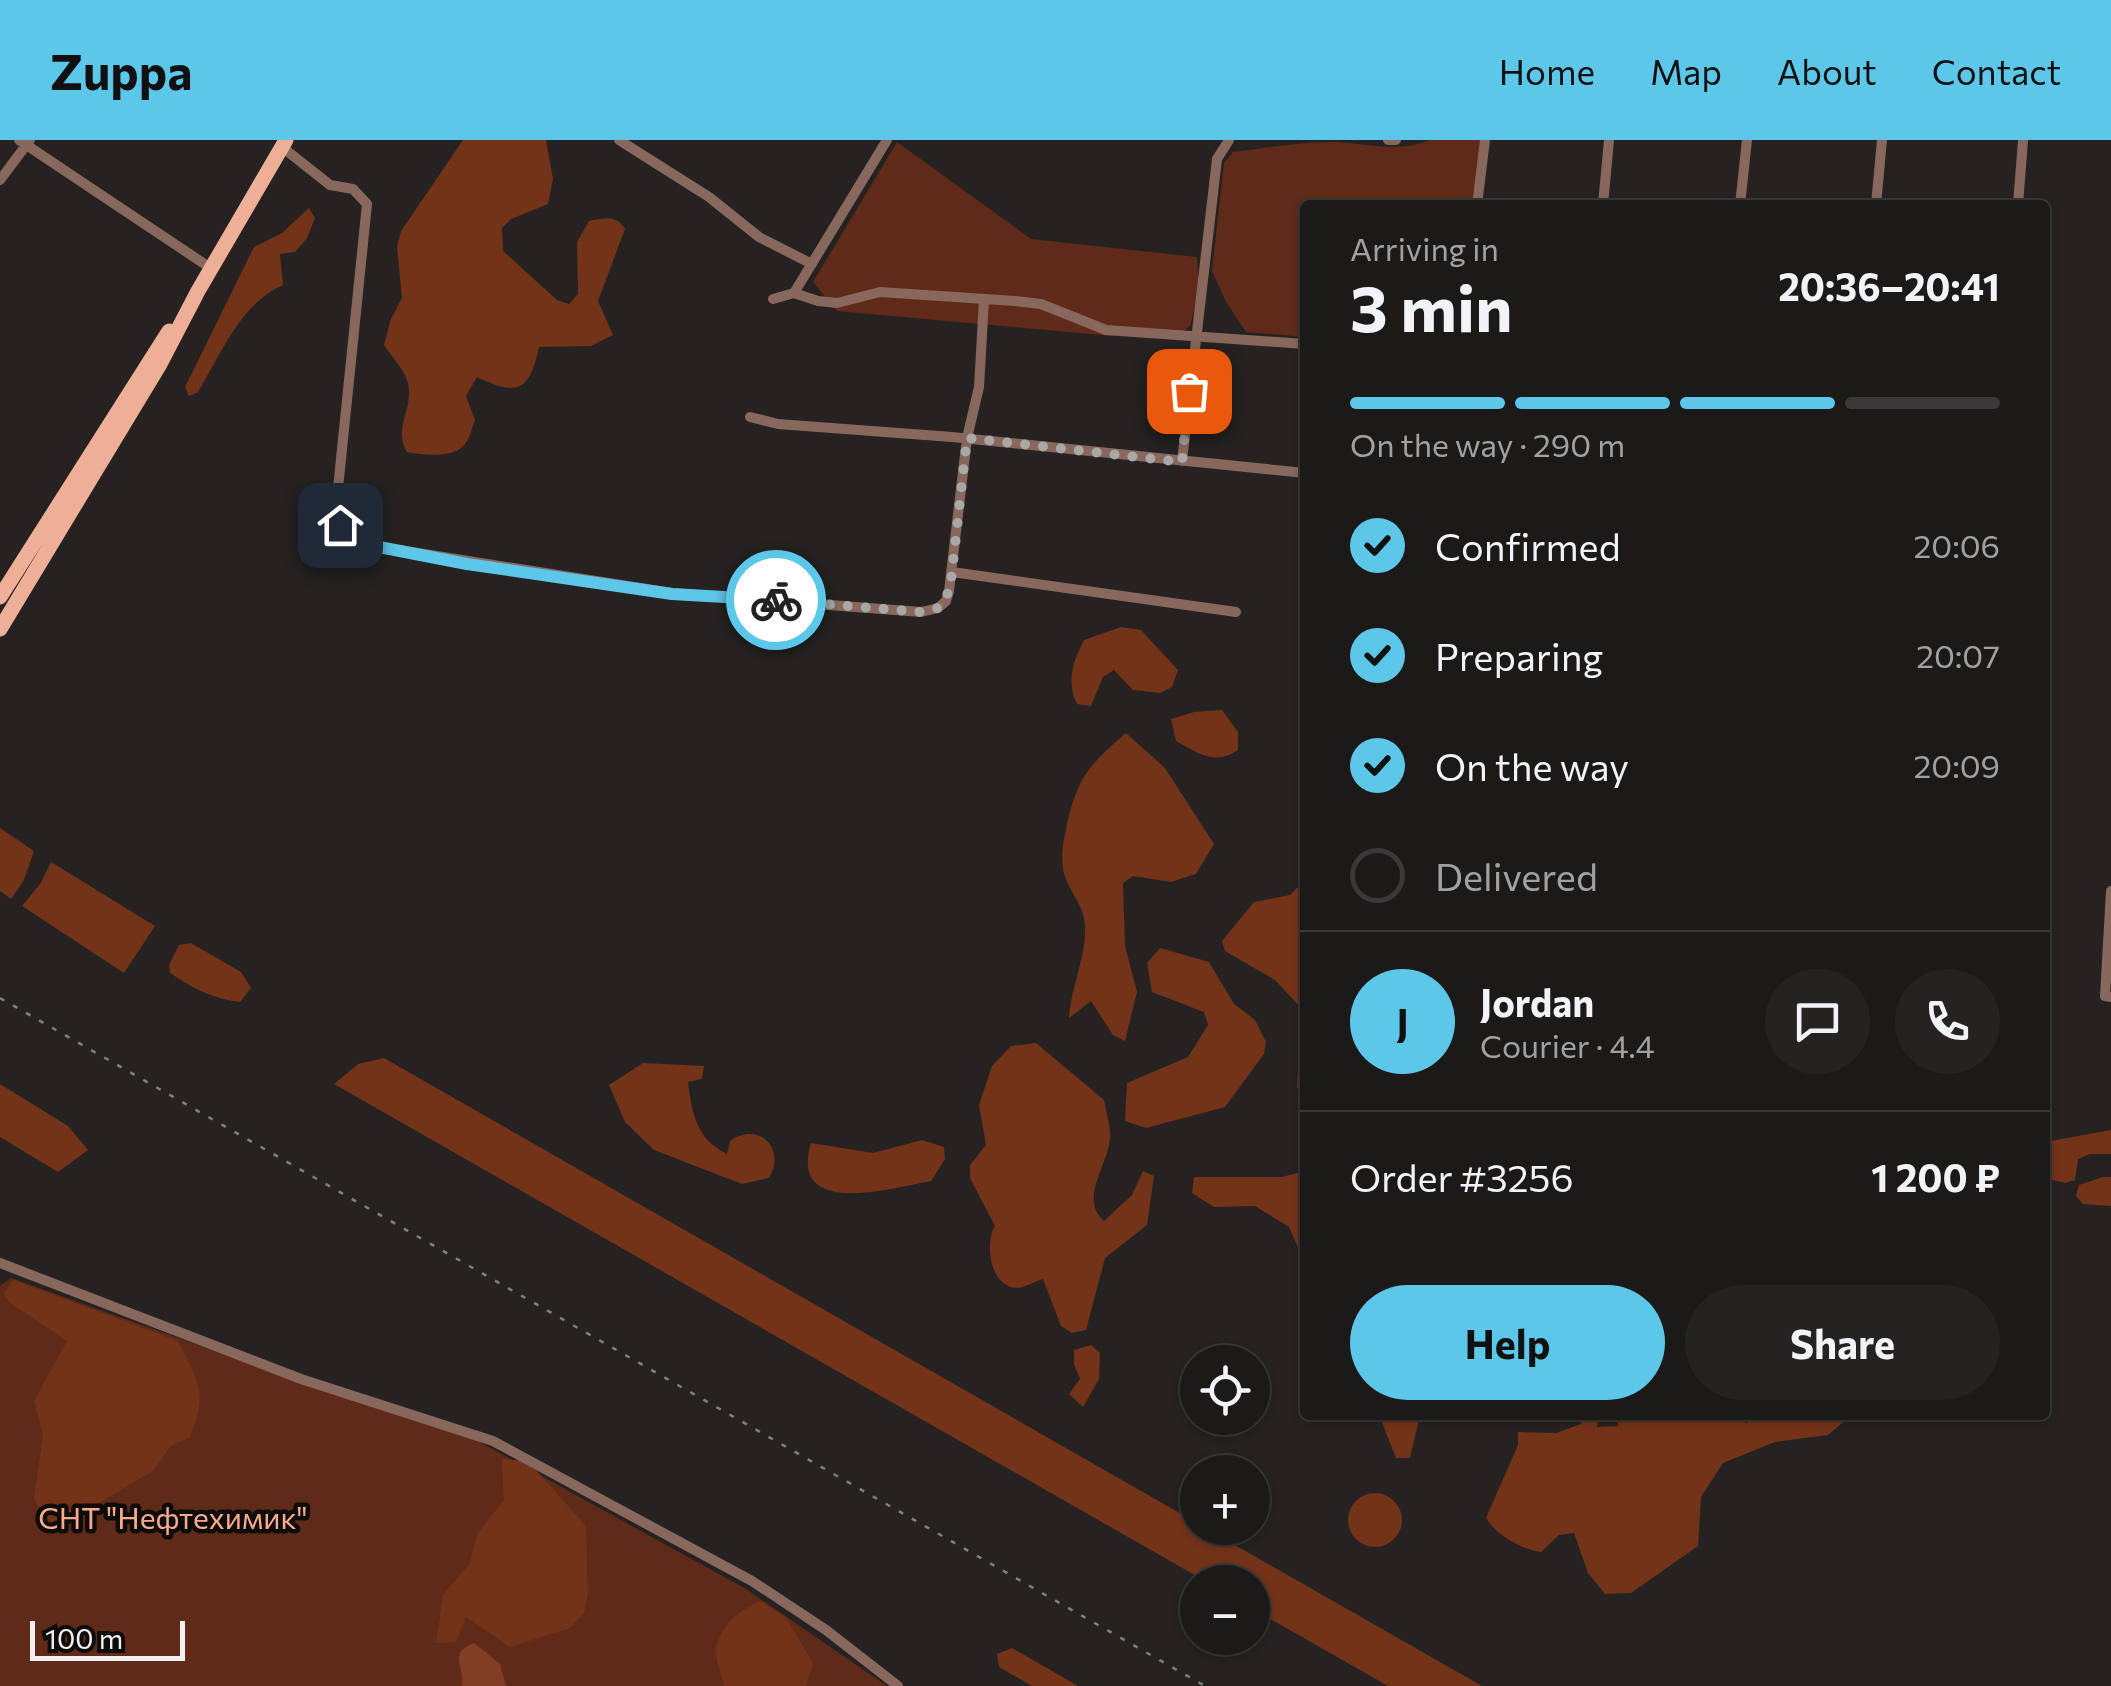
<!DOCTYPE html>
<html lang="en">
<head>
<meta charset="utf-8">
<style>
	:root { --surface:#1c1a19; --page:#252322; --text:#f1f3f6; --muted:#a0a1a2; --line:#3a3838; --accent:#5cc7e8 }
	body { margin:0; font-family:Commissioner,sans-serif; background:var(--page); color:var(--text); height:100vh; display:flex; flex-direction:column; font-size:38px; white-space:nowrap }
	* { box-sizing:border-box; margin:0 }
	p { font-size:32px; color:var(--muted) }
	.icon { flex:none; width:55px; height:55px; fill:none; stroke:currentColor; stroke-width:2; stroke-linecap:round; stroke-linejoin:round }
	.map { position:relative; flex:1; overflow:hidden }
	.panel { position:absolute; left:1300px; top:60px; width:750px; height:1220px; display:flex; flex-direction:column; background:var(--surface); border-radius:10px; box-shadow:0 2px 8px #0004,0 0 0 2px var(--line) }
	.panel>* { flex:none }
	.tools { position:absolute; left:1180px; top:1205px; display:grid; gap:20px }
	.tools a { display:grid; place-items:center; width:90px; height:90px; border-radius:50%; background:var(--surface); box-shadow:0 2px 8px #0004,0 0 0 2px var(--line); font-size:50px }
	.scale { position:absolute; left:30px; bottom:25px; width:155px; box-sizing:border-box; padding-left:10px; border:5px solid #f1efef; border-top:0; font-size:28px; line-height:35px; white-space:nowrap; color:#f1efef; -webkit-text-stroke:8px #0d0c0b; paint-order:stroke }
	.pin { position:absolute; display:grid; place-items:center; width:85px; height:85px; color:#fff; margin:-42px; border-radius:20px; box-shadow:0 5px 15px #0006 }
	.courier { position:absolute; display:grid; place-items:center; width:100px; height:100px; margin:-50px; border:8px solid #5cc7e8; border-radius:50%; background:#fff; color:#222; box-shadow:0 2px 12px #0007 }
	.summary em { font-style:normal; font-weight:700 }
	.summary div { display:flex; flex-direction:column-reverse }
	.summary { display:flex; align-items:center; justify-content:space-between; height:170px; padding:0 50px }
	h1 { font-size:65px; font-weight:700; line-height:75px }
	.bar { display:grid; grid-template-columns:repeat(4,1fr); gap:15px 10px; align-content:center; height:120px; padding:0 50px }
	.bar i { height:12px; border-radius:8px; background:var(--line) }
	.bar .active { background:var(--accent) }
	.bar p { grid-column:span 4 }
	.line { display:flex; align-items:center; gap:25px; padding:0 50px; border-top:2px solid var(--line) }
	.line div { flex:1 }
	.round { display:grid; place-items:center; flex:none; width:105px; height:105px; border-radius:52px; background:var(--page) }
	ol { padding:0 50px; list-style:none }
	li { display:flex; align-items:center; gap:30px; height:110px }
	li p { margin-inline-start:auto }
	li .icon { padding:10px; border-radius:50%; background:var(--accent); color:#111; stroke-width:4 }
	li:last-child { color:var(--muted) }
	li i { width:55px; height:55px; border:5px solid var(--line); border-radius:50% }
	.cta { display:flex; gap:20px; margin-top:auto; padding:20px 50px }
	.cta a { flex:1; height:115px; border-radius:60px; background:var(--accent); color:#111; font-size:40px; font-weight:700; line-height:115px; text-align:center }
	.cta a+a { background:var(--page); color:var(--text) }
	header { display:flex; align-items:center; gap:60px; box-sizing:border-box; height:140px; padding:0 50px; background:var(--accent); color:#111 }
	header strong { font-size:48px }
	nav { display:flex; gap:55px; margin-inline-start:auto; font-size:35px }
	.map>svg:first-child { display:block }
	.green { fill:#5f2b18 }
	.forest { fill:#733319 }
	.water { fill:#813e25 }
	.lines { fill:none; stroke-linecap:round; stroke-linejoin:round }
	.minor { stroke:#88685d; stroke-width:10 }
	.primary { stroke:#efae96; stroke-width:15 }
	.rail { stroke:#82807f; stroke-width:2.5; stroke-dasharray:5 10; stroke-linecap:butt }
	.done { stroke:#aaa7a7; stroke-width:10; stroke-dasharray:0 18 }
	.route { stroke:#5cc7e8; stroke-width:12 }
	.labels { text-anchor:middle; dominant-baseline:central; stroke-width:9; stroke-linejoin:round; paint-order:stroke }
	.park-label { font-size:30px; fill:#f9a98c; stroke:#0d0c0b }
</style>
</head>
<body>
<header>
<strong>Zuppa</strong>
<nav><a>Home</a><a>Map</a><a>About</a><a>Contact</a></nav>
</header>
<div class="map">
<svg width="2111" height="1546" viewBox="0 0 2111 1546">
	<rect width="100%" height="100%" fill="#252221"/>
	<path class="green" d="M1430,0H1480L1472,65H1305V197L1246,192L1226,162L1212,131L1224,23L1233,12C1267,8 1303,1 1337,2C1371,4 1397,13 1430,0Z
		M897,2L1031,99L1197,117L1199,151L1190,186L1180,193L1139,189L1112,196L837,171L813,142Z
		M11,1138L223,1214L458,1290L746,1449L887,1546H0V1146Z"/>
	<path class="forest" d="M463,0H546L553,39L548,64L511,79L502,88L503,111L557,160L569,164L578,154L577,102L589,81C603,78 618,75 625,89L598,161L613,195L591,206L539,207C529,253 517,256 477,237L466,256L475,280C472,287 470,298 465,304C455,319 422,315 407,312C392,287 416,266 407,240C403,228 391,216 384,205L391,179L402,158L397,107L401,91Z
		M309,68L315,78L307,98L295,112L280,114L283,145C240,164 221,214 198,252L189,256L185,247L254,107L282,93Z
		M1121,487L1141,490L1178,530L1172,547L1160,553L1133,550L1114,530L1103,537L1091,566L1077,564C1066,541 1073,522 1084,500Z
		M1222,570L1238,592V610C1214,626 1198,613 1176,601L1171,579L1194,572Z
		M1126,593L1165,628L1214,704L1196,734L1171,742L1133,736L1123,743L1125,806L1137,852L1125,901L1113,895L1091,861L1069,878C1071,845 1090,808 1084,778C1081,761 1065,746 1063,728C1061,715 1063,702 1066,689C1077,638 1087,627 1126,593Z
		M0,688L34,711L24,740L11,759L0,751Z
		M1305,693V965L1297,947L1302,869L1275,840L1225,811L1222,801L1254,762L1290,755L1299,746Z
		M51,722L155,786L124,833L22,766L40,744Z
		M191,803L241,832L251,848L240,862C212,859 193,848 170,833L169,825L179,805Z
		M1160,808L1209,822L1234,864L1255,880L1266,902L1264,914L1225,967L1146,988L1125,981L1127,943L1188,917L1208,885L1204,872L1152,852L1147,823Z
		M1036,903L1104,960C1106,972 1111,987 1110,999C1107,1027 1079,1059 1104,1081L1132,1055L1143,1031L1154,1036L1147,1085L1105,1118L1086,1190L1072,1193L1061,1186L1043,1139C1036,1141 1025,1147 1018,1148C990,1148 984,1104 995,1086L970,1038V1025L986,1005L979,965L992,926L1011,906Z
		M384,918L1197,1383L1198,1388H1205L1482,1546H1388L1253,1469L1252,1442H1207L334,944L358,924Z
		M643,923L704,926L702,939L688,942C692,973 696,999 727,1014L730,1001C758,981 787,1008 769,1038L742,1044L654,1010L625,982L609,945Z
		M0,944L68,986L88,1010L58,1032L0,997Z
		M2111,990V1014H2090L2078,1019L2075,1040L2065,1043L2045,1038V1002Z
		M922,1000L944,1007L945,1019L931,1041C893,1048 788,1079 811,1003L873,1013Z
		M1305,1031V1123L1289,1087L1255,1066L1214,1067L1192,1053L1194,1037H1282Z
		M2103,1037H2111V1066L2083,1064L2076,1056L2079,1045Z
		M13,1140L178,1201C199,1243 208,1250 190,1297L171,1306L153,1331L55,1389L48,1384L34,1358L43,1295L34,1261L67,1201L10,1163L4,1154Z
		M1091,1205L1100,1213L1099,1239L1083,1267L1069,1254L1080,1239L1074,1224V1210Z
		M1379,1275H1420L1410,1318H1396Z
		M1582,1275H1599L1597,1287L1618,1286L1617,1275H1731L1735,1280L1747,1283L1755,1275H1846L1847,1279L1828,1295L1775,1302L1723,1323L1701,1357L1698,1406L1631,1453L1605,1454L1588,1433L1574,1393L1559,1395L1541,1412C1521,1409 1497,1396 1486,1378L1518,1305V1292L1556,1293L1581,1284Z
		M502,1319L528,1321L586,1386L588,1452L584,1473L570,1488L510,1507L466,1477L456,1502L436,1503L443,1455L470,1423L477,1394L504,1360Z
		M1348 1380a27 27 0 1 1 54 0a27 27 0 1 1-54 0Z
		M761,1461L786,1478L813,1523L806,1546H724C722,1536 717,1524 716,1514C716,1488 740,1469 761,1461Z
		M1012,1508L1078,1546H1032L999,1527L997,1514Z"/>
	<path class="water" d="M474,1503L500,1524L506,1546H462C466,1526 446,1514 474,1503Z"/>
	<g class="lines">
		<path class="minor" d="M19,0L212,129
			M619,0L709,57L759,97L812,124
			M1388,0H1396
			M282,7L330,45L353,49L367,64L336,368C342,391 352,398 374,406L672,453L921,472L938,468L946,461L949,451L967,298L979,247L984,160
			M0,40L30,0
			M1477,65L1485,0
			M1603,65L1609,0
			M1740,65L1747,0
			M1876,65L1882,0
			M2018,65L2023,0
			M794,153L887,0
			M773,159L794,153L818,161L837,163L880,152L1015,161L1041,164L1106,190L1305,204
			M750,277L778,284L952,297L1305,333
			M1182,321L1217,19L1229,0
			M952,432L1236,472
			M2111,751L2105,856L2111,857
			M0,1123L301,1239L493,1301L752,1441L826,1490L898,1546"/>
		<path class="primary" d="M0,457L169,191
			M0,489L160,224L198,151L286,0"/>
		<path class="rail" d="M0,858L1205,1546"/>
	</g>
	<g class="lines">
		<path class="done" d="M776,460L921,472L938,468L950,450L967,298L1182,322L1189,251"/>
		<path class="route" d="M340,385L353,398L374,406L467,424L672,454L776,460"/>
	</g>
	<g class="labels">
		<g class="park-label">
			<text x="173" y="1376">СНТ "Нефтехимик"</text>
		</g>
	</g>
</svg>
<div class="tools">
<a><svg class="icon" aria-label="locate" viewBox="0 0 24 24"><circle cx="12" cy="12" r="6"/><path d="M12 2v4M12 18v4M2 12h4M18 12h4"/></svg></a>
<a>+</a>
<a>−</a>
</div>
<div class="scale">100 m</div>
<div class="pin" style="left:1189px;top:251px;background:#ea580c"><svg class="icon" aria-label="bag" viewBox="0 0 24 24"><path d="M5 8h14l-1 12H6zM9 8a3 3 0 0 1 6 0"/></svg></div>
<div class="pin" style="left:340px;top:385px;background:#1f2937"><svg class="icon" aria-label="home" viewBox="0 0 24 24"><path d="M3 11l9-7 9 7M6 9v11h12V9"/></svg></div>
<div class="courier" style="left:776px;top:460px"><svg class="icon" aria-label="bike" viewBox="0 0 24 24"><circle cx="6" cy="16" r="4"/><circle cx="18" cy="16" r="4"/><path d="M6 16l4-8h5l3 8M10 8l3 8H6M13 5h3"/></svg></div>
<section class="panel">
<div class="summary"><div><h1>3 min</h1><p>Arriving in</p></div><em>20:36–20:41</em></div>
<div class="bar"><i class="active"></i><i class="active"></i><i class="active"></i><i></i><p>On the way · 290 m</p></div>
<ol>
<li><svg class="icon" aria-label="check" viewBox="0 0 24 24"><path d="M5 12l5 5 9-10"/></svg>Confirmed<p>20:06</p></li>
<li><svg class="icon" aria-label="check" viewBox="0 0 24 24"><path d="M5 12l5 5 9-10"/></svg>Preparing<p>20:07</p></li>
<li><svg class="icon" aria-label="check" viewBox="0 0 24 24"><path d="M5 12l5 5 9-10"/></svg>On the way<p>20:09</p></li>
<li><i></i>Delivered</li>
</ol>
<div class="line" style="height:180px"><b class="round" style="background:var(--accent);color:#111">J</b><div><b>Jordan</b><p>Courier · 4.4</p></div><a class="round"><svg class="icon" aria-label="chat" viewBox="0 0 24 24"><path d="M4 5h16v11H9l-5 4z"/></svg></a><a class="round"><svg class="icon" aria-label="phone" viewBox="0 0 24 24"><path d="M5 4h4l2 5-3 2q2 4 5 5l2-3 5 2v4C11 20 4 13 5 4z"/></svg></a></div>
<div class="line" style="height:130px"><div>Order #3256</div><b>1 200 ₽</b></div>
<div class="cta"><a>Help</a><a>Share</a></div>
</section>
</div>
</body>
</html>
